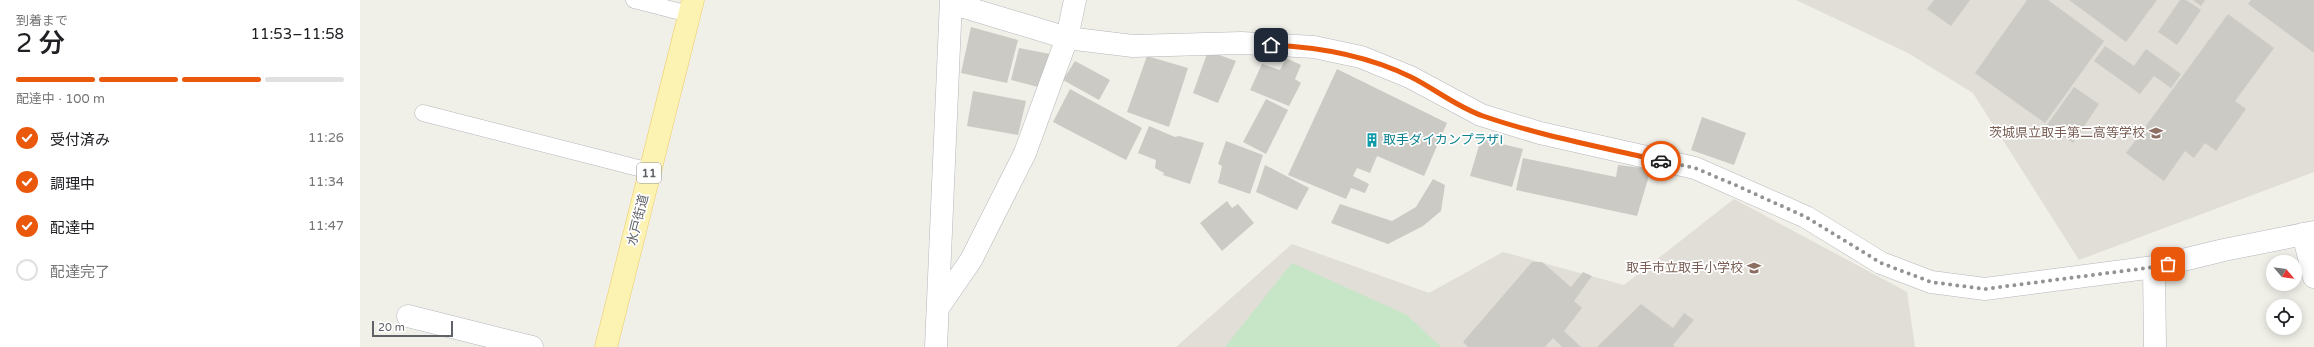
<!DOCTYPE html>
<html lang="ja">
<head>
<meta charset="utf-8">
<style>
	:root { --surface:#fff; --page:#f2f2f2; --text:#202124; --muted:#757577; --line:#e0e0e0; --accent:#ea580c }
	body { margin:0; font-family:"Varela Round","Noto Sans JP",sans-serif; background:var(--page); color:var(--text); height:100vh; display:flex; flex-direction:column; font-size:15px; white-space:nowrap }
	* { box-sizing:border-box; margin:0 }
	p { font-size:13px; color:var(--muted) }
	.icon { flex:none; width:22px; height:22px; fill:none; stroke:currentColor; stroke-width:2; stroke-linecap:round; stroke-linejoin:round }
	.map { position:relative; flex:1; overflow:hidden }
	.panel { display:flex; flex-direction:column; background:var(--surface); width:360px }
	.panel>* { flex:none }
	.needle { width:26px; rotate:119deg }
	.controls { position:absolute; left:1906px; top:255px; display:grid; gap:8px }
	.controls a { display:grid; place-items:center; width:36px; height:36px; border-radius:50%; background:var(--surface); box-shadow:0 2px 10px #0003; font-size:20px }
	.scale { position:absolute; left:12px; bottom:10px; width:81px; box-sizing:border-box; padding-left:4px; border:2px solid #5f6267; border-top:0; font-size:11px; line-height:14px; white-space:nowrap; color:#5f6267; -webkit-text-stroke:3px #fff; paint-order:stroke }
	.pin { position:absolute; display:grid; place-items:center; width:34px; height:34px; color:#fff; margin:-17px; border-radius:8px; box-shadow:0 2px 6px #0006 }
	.courier { position:absolute; display:grid; place-items:center; width:40px; height:40px; margin:-20px; border:3px solid #ea580c; border-radius:50%; background:#fff; color:#222; box-shadow:0 1px 5px #0007 }
	.overview em { font-style:normal; font-weight:600 }
	.overview div { display:flex; flex-direction:column-reverse }
	.overview { display:flex; align-items:center; justify-content:space-between; height:68px; padding:0 16px }
	h1 { font-size:26px; font-weight:600; line-height:30px }
	.bar { display:grid; grid-template-columns:repeat(4,1fr); gap:6px 4px; align-content:center; height:48px; padding:0 16px }
	.bar i { height:5px; border-radius:3px; background:var(--line) }
	.bar .current { background:var(--accent) }
	.bar p { grid-column:span 4 }
	ol { padding:0 16px; list-style:none }
	li { display:flex; align-items:center; gap:12px; height:44px }
	li p { margin-inline-start:auto }
	li .icon { padding:4px; border-radius:50%; background:var(--accent); color:#fff; stroke-width:4 }
	li:last-child { color:var(--muted) }
	li i { width:22px; height:22px; border:2px solid var(--line); border-radius:50% }
	main { display:flex; flex:1; min-height:0 }
	.map>svg:first-child { display:block }
	.education { fill:#e0ded6 }
	.green { fill:#c6e6c7 }
	.building { fill:#cccac4 }
	.lines { fill:none; stroke-linecap:round; stroke-linejoin:round }
	.service-casing { stroke:#b5b7bb; stroke-width:17 }
	.minor-casing { stroke:#b5b7bb; stroke-width:23 }
	.primary-casing { stroke:#eccb65; stroke-width:23 }
	.service { stroke:#fff; stroke-width:16 }
	.minor { stroke:#fff; stroke-width:22 }
	.primary { stroke:#fcf2b1; stroke-width:22 }
	.done { stroke:#929394; stroke-width:4; stroke-dasharray:0 7.2 }
	.route { stroke:#ea580c; stroke-width:5 }
	.labels { text-anchor:middle; dominant-baseline:central; stroke-width:3.5; stroke-linejoin:round; paint-order:stroke }
	.shield { fill:#fff; stroke:#8f9195; stroke-width:1 }
	.shield-label { font-size:12px; font-weight:bold; fill:#5f6267 }
	.education-label { font-size:13px; fill:#785e54; stroke:#fff; text-anchor:end }
	.culture-label { font-size:13px; fill:#0d838f; stroke:#fff; text-anchor:start }
	.street-label { font-size:13px; fill:#5f6267; stroke:#fff }
</style>
</head>
<body>
<main>
<section class="panel">
<div class="overview"><div><h1>2 分</h1><p>到着まで</p></div><em>11:53–11:58</em></div>
<div class="bar"><i class="current"></i><i class="current"></i><i class="current"></i><i></i><p>配達中 · 100 m</p></div>
<ol>
<li><svg class="icon" aria-label="check" viewBox="0 0 24 24"><path d="M5 12l5 5 9-10"/></svg>受付済み<p>11:26</p></li>
<li><svg class="icon" aria-label="check" viewBox="0 0 24 24"><path d="M5 12l5 5 9-10"/></svg>調理中<p>11:34</p></li>
<li><svg class="icon" aria-label="check" viewBox="0 0 24 24"><path d="M5 12l5 5 9-10"/></svg>配達中<p>11:47</p></li>
<li><i></i>配達完了</li>
</ol>
</section>
<div class="map">
<svg width="1954" height="347" viewBox="0 0 1954 347">
	<rect width="100%" height="100%" fill="#f0efe8"/>
	<path class="education" d="M1436,0H1954V172L1719,260L1613,93L1548,53Z
		M1374,199L1547,292L1555,347H816L932,244L1069,293L1143,252L1264,285Z"/>
	<path class="green" d="M932,263L1047,315L1081,347H865Z"/>
	<path class="building" d="M1574,0H1610L1591,26L1567,9Z
		M1667,0H1688L1744,41L1685,123L1615,73Z
		M1709,0H1797L1766,42Z
		M1820,0H1826L1841,10L1817,45L1798,32Z
		M1833,0H1845L1841,6Z
		M1891,0H1954V53L1888,4Z
		M1868,14L1914,48L1875,101L1886,109L1856,151L1845,143L1834,158L1825,151L1804,181L1766,153Z
		M611,27L658,40L647,83L601,73Z
		M1745,46L1774,66L1786,49L1821,74L1811,88L1794,76L1780,94L1734,61Z
		M659,48L690,54L682,88L651,80Z
		M848,51L876,61L858,103L833,93Z
		M787,56L828,68L809,127L767,112Z
		M926,58L941,65L935,79L941,83L929,106L890,90L902,64L920,70Z
		M715,61L750,80L739,100L703,80Z
		M977,69L1087,123L1064,176L1017,156L1010,173L997,168L993,176L1009,184L1005,193L991,188L986,199L928,175Z
		M1714,87L1739,104L1713,143L1687,125Z
		M710,89L782,128L766,160L693,122Z
		M613,91L666,101L658,135L607,126Z
		M906,99L928,110L906,154L883,142Z
		M1342,117L1386,133L1374,165L1331,150Z
		M789,126L815,137L819,136L844,143L830,184L803,175L804,173L795,168L796,160L778,153Z
		M1121,139L1163,149L1152,187L1110,176Z
		M866,141L903,155L890,194L858,183L862,166L858,164Z
		M1163,158L1256,177L1258,165L1291,169L1277,216L1156,190Z
		M905,165L949,188L937,210L896,192Z
		M1073,179L1085,185L1081,211L1063,226L1028,244L971,223L980,204L1032,221L1056,207Z
		M867,201L872,208L878,204L894,223L862,251L840,223Z
		M1172,262H1182L1211,287L1223,272L1232,276L1214,301L1222,308L1204,331L1221,347H1202L1193,338L1185,347H1108L1103,342Z
		M1281,304L1313,328L1324,313L1334,320L1313,345L1315,347H1237Z"/>
	<g class="lines">
		<defs>
			<path id="service" d="M274,0L329,14
				M63,113L290,171"/>
			<path id="minor" d="M591,3L707,38L773,46L882,43L954,47L1001,57L1050,77L1121,115L1180,133L1335,168L1446,217L1521,263L1571,282L1625,289L1794,267L1864,250L1954,232
				M1943,234L1954,277
				M1794,267L1795,347
				M578,308L611,260L665,153L707,38L715,0
				M48,316L172,347
				M576,347L591,0"/>
			<path id="primary" d="M246,347L333,0"/>
		</defs>
		<use href="#service" class="service-casing"/>
		<use href="#minor" class="minor-casing"/>
		<use href="#primary" class="primary-casing"/>
		<use href="#service" class="service"/>
		<use href="#minor" class="minor"/>
		<use href="#primary" class="primary"/>
	</g>
	<g class="lines">
		<path class="done" d="M1301,161L1335,168L1373,184L1446,217L1521,263L1571,282L1625,289L1794,267L1808,264"/>
		<path class="route" d="M911,45C960,47 1006,55 1051,77C1075,89 1097,107 1123,116C1181,136 1241,147 1301,161"/>
	</g>
	<defs>
		<symbol id="school-bare" viewBox="-9 -9 18 18"><path d="M0-5L7-2L0 1L-7-2ZM-4 1L0 2.5L4 1V4Q0 6-4 4Z" fill="#8d6e63" stroke="#fff" stroke-width="2.5" paint-order="stroke"/></symbol>
		<symbol id="building-bare" viewBox="-9 -9 18 18"><path d="M-4-6H4V6H1V3H-1V6H-4ZM-2.5-4.3h1.7v1.8h-1.7ZM.8-4.3h1.7v1.8H.8ZM-2.5-1h1.7V.8h-1.7ZM.8-1h1.7V.8H.8Z" fill="#0f9aa8" stroke="#fff" stroke-width="2.5" paint-order="stroke"/></symbol>
	</defs>
	<g fill-rule="evenodd">
		<use href="#school-bare" x="1786" y="123" width="20" height="20"/>
		<use href="#building-bare" x="1002" y="130" width="20" height="20"/>
		<use href="#school-bare" x="1384" y="258" width="20" height="20"/>
	</g>
	<g class="labels">
		<rect class="shield" x="277" y="163" width="24" height="20" rx="3"/>
		<g class="shield-label">
			<text x="289" y="173">11</text>
		</g>
		<g class="education-label">
			<text x="1785" y="133">茨城県立取手第二高等学校</text>
			<text x="1383" y="268">取手市立取手小学校</text>
		</g>
		<g class="culture-label">
			<text x="1023" y="140">取手ダイカンプラザI</text>
		</g>
		<g class="street-label">
			<text transform="translate(278 220) rotate(-76)">水戸街道</text>
		</g>
	</g>
</svg>
<div class="controls">
<a><svg class="needle" viewBox="-14 -14 28 28"><path d="M0-13l5 13h-10z" fill="#e53935"/><path d="M0 13l5-13h-10z" fill="#757577"/></svg></a>
<a><svg class="icon" aria-label="locate" viewBox="0 0 24 24"><circle cx="12" cy="12" r="6"/><path d="M12 2v4M12 18v4M2 12h4M18 12h4"/></svg></a>
</div>
<div class="scale">20 m</div>
<div class="pin" style="left:1808px;top:264px;background:#ea580c"><svg class="icon" aria-label="bag" viewBox="0 0 24 24"><path d="M5 8h14l-1 12H6zM9 8a3 3 0 0 1 6 0"/></svg></div>
<div class="pin" style="left:911px;top:45px;background:#1f2937"><svg class="icon" aria-label="home" viewBox="0 0 24 24"><path d="M3 11l9-7 9 7M6 9v11h12V9"/></svg></div>
<div class="courier" style="left:1301px;top:161px"><svg class="icon" aria-label="car" viewBox="0 0 24 24"><path d="M5 17H2v-5l4-1 3-4h7l3 4 3 1v5h-3M9 17h6M6 11h13"/><circle cx="7" cy="17" r="2"/><circle cx="17" cy="17" r="2"/></svg></div>
</div>
</main>
</body>
</html>
